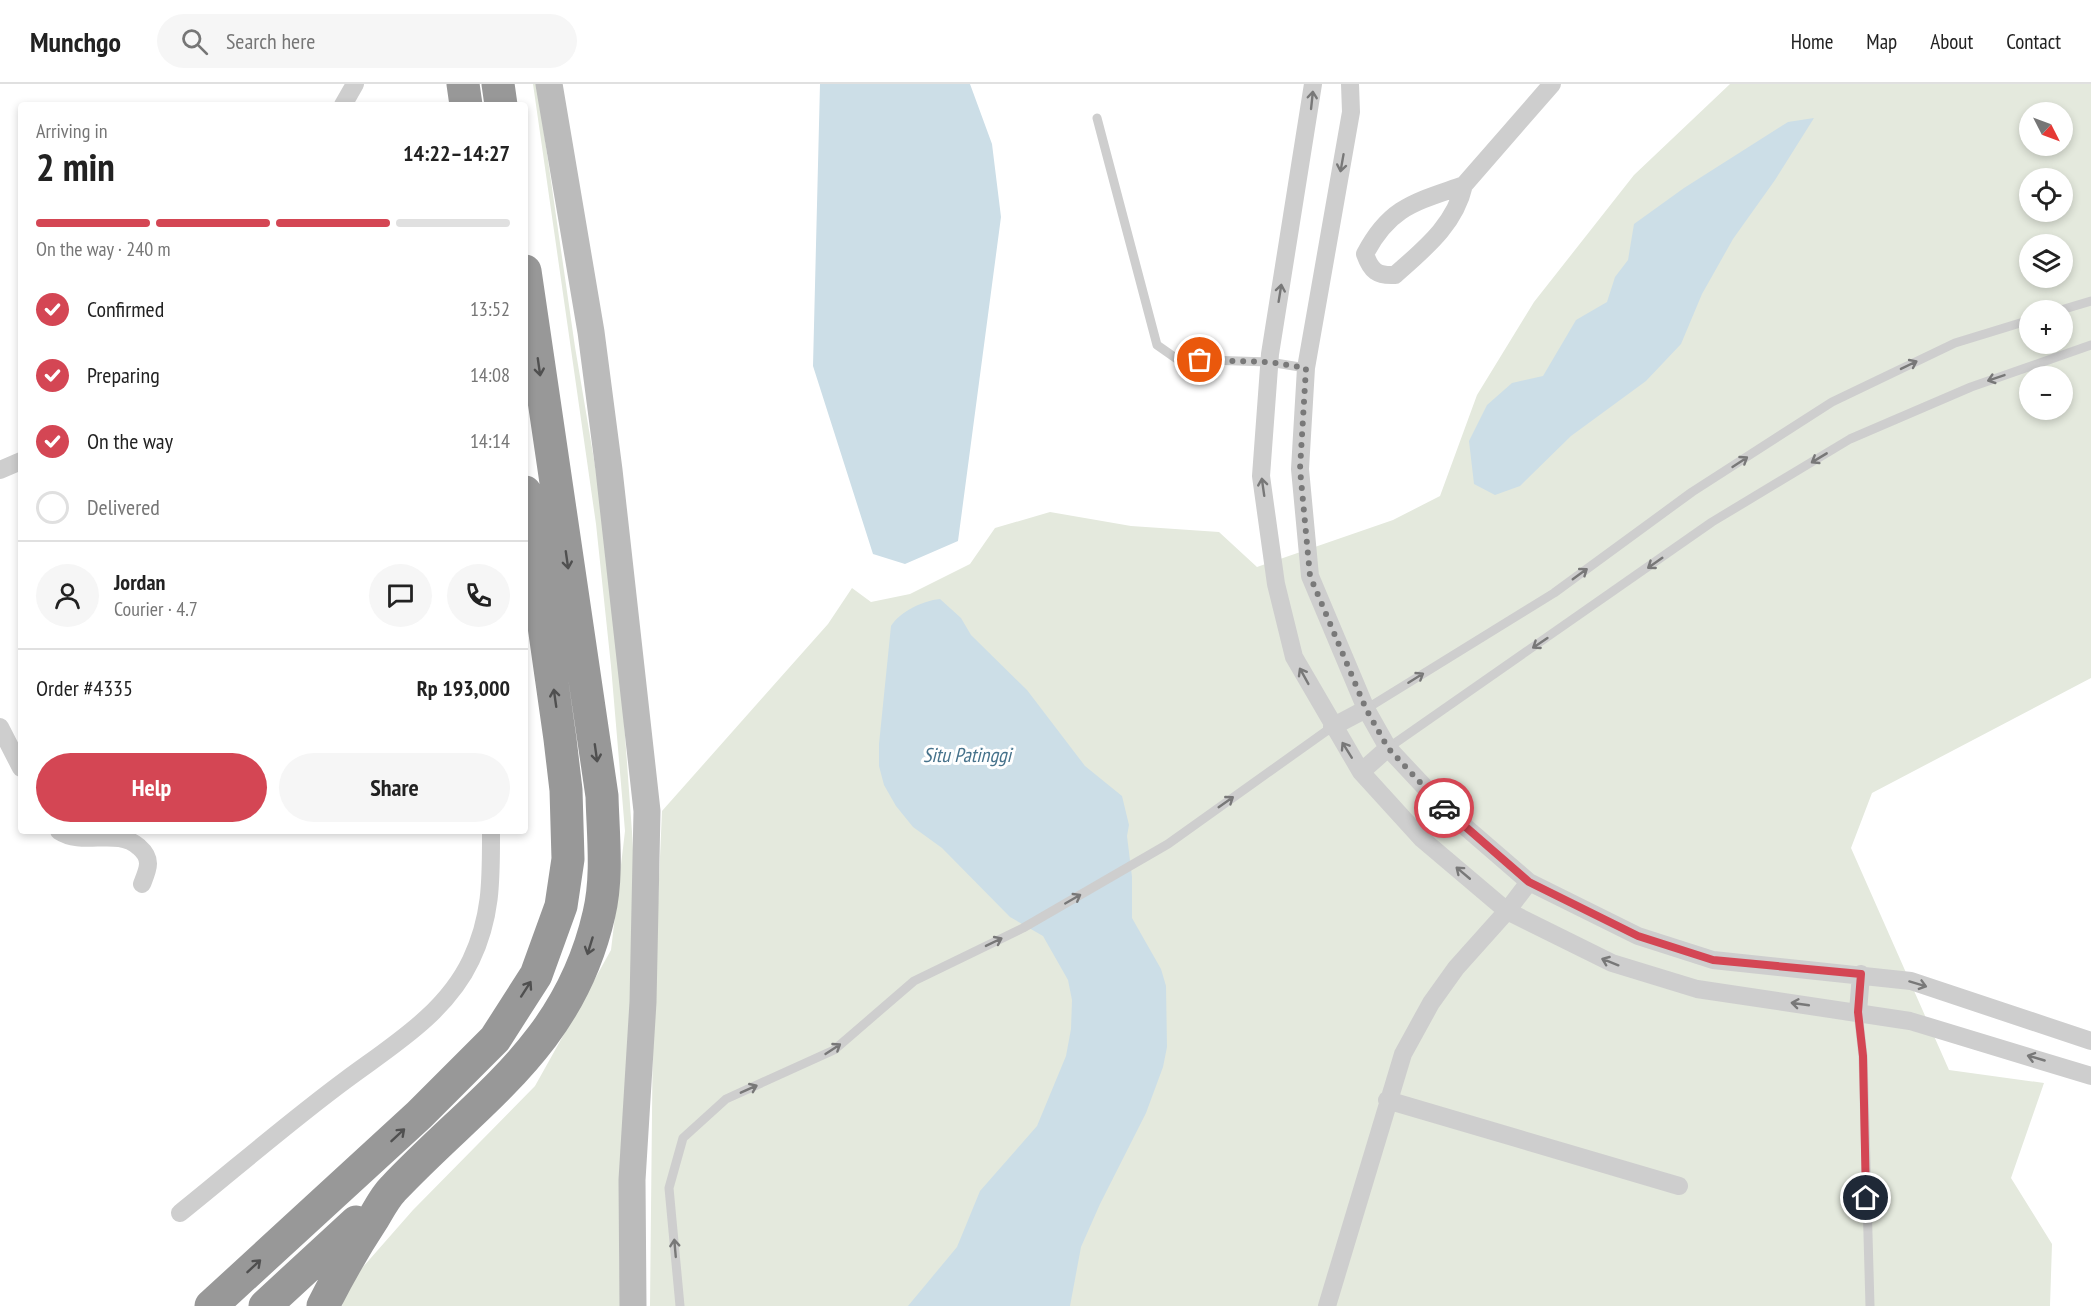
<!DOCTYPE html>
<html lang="en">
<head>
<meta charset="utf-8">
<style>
	:root { --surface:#fff; --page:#f6f6f6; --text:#222; --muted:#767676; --line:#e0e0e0; --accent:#d44654 }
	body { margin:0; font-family:"PT Sans Narrow",sans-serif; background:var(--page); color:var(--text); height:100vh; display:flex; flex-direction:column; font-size:22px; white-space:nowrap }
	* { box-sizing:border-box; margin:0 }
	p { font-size:20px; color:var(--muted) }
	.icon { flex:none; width:33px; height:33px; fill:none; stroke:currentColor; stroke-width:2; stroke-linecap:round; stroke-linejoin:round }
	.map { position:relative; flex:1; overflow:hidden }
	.drawer { position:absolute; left:18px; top:18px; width:510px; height:732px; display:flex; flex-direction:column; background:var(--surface); border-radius:6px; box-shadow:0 3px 9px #0003 }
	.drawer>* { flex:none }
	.needle { width:39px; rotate:132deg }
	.buttons { position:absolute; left:2019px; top:18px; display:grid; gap:12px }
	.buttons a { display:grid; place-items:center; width:54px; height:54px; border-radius:50%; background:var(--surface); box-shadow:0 3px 9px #0003; font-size:30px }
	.pin { position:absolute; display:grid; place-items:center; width:51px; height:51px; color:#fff; margin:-26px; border:3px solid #fff; border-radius:50%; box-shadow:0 2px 6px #0007 }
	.courier { position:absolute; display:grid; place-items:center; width:60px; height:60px; margin:-30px; border:4px solid #d44654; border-radius:50%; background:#fff; color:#222; box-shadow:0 2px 8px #0007 }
	.summary em { font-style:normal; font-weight:600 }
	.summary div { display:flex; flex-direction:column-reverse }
	.summary { display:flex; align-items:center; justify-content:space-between; height:102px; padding:0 18px }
	h1 { font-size:39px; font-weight:600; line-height:45px }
	.bar { display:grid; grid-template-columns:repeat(4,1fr); gap:9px 6px; align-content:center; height:72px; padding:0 18px }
	.bar i { height:8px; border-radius:4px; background:var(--line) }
	.bar .selected { background:var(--accent) }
	.bar p { grid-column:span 4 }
	.line { display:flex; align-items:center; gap:15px; padding:0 18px; border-top:2px solid var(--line) }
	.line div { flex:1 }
	.round { display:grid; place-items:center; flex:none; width:63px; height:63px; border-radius:32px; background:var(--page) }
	ol { padding:0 18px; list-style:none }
	li { display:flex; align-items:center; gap:18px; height:66px }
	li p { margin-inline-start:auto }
	li .icon { padding:6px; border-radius:50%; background:var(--accent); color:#fff; stroke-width:4 }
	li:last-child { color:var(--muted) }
	li i { width:33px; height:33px; border:3px solid var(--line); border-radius:50% }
	.primary-button { display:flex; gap:12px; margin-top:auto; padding:12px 18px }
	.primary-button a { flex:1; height:69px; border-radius:36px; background:var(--accent); color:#fff; font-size:24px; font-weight:600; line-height:69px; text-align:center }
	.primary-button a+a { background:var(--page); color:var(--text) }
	header { display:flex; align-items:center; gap:36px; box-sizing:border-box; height:84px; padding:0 30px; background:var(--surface); border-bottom:2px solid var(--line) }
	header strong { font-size:28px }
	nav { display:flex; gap:33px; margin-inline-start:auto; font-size:21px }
	.search { width:420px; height:54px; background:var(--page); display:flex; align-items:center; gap:15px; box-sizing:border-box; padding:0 21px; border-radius:33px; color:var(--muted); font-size:22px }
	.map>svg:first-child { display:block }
	.green { fill:#e4e9dd; fill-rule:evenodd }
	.water { fill:#ccdee7 }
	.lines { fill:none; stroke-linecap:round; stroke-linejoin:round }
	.lane { stroke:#cecece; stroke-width:9 }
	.street { stroke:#cecece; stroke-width:18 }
	.secondary { stroke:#bbb; stroke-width:27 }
	.highway { stroke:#989898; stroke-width:33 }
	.oneway { stroke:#787878 }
	.oneway2 { stroke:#505050 }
	.done { stroke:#797979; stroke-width:6; stroke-dasharray:0 10.8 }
	.route { stroke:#d44654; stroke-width:8 }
	.labels { text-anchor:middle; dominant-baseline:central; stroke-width:6; stroke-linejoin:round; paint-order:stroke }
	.water-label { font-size:20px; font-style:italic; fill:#46728b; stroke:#fff }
</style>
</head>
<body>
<header>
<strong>Munchgo</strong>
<div class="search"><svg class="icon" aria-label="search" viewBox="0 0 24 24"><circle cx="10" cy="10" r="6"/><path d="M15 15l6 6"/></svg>Search here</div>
<nav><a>Home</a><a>Map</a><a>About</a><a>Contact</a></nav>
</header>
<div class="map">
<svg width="2091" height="1222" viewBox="0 0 2091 1222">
	<rect width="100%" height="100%" fill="#fff"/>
	<path class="green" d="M533,0H537L575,263L605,441L620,582L632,748L637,841L619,1162L621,1222H342L348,1200L413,1126L535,1002L611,866L625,747L611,582L596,440Z
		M1730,0H2091V594L1872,709L1851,764L1949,986L2044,999L2011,1094L2052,1160L2050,1222H650L653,935L662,727L828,540L852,504L871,518L910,510L970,480L995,444L1050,428L1131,442L1219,448L1257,483L1393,436L1440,412L1477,311L1534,218L1634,91ZM2030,28H2062V62H2030ZM2030,94H2062V128H2030ZM2030,160H2062V194H2030ZM2030,226H2062V260H2030ZM2030,292H2062V326H2030Z"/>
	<path class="water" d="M820,0H970L992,60L1001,133L958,457L905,480L873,470L813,282Z
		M1814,34L1775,96L1733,155L1702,210L1681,260L1646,297L1571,352L1520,402L1495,411L1474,400L1469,357L1487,321L1512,299L1543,292L1576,236L1607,218L1615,193L1628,176L1634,140L1684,104L1788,38Z
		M940,515L961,534L971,551L1027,606L1085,682L1122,712L1129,741L1127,752L1132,793V834L1161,885L1166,902L1167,963L1163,983L1146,1029L1100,1120L1081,1163L1070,1222H908L957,1163L980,1107L1037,1042L1066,972L1071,945L1072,916L1068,896L1043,852L1010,833L942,764L913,743L896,722L884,701L879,682V660L891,542C901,527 922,517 940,515Z"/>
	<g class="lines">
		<path class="lane" d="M1097,34L1157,261L1177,275L1269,278L1306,284
			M2061,226L2091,217
			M1366,625L1554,509L1692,408L1832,318L1955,259L2030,236
			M1388,664L1712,438L1850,355L1971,303L2091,261
			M1858,928L1863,972L1870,1222
			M680,1222L669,1104L683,1054L726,1015L834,966L914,897L1023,844L1168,760L1332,643"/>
		<path class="street" d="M1313,0L1270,270L1261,392L1276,500L1294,573L1361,688L1422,755L1507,827L1612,879L1697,905L1910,937L2091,992
			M1350,0L1351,28L1306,284L1300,385L1310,492L1366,625L1388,664L1448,728L1529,798L1638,852L1713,876L1911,897L2091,957
			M343,21L355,0
			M1464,101C1455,141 1424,165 1395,191C1377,192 1371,187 1365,170C1390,122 1416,118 1464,101Z
			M1464,101L1552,0
			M0,386L21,377
			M0,643L21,684
			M1332,643L1366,625
			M1361,688L1388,664
			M59,747C83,763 117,743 139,763C153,775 148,785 142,800
			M1858,928L1861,890
			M1387,1016L1679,1102
			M180,1129C236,1084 290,1037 347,995C393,961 446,929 471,876C492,832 491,794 491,747
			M1327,1222L1403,970L1431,919L1456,884L1507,827L1529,798"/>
		<path class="secondary" d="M549,0L591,248L609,386L647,727L643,918L632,1096L633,1222"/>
		<path class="highway" d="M463,0L466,21
			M498,0L501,21
			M211,1222L419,1031L495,955L536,891L561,822L568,775L566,706L560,655L525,408
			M265,1222L356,1138
			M323,1222C338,1192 354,1164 373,1135C379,1125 385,1113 393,1105C479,1014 569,962 599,830C608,792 603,751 602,712L525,187"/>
	</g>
	<defs><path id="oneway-shaft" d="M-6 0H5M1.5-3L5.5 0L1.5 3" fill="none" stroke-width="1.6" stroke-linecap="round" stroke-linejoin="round" transform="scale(1.5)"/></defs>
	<g class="oneway">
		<use href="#oneway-shaft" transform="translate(1312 16) rotate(-84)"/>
		<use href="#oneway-shaft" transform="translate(1342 79) rotate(100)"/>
		<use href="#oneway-shaft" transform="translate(1280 209) rotate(-81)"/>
		<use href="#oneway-shaft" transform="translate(1909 281) rotate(-26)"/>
		<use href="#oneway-shaft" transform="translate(1996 294) rotate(161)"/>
		<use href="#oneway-shaft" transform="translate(1819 374) rotate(149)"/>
		<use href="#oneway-shaft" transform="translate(1740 378) rotate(-33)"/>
		<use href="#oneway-shaft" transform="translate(1263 403) rotate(-98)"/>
		<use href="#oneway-shaft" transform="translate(1655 479) rotate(145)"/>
		<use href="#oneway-shaft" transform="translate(1580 490) rotate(-36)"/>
		<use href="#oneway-shaft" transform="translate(1540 559) rotate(146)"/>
		<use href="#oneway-shaft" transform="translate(1304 592) rotate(-119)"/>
		<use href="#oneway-shaft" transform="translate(1416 594) rotate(-32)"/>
		<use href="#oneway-shaft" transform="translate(1347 666) rotate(-122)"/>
		<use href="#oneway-shaft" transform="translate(1226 718) rotate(-35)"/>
		<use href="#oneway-shaft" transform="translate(1463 789) rotate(-140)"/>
		<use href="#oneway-shaft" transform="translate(1073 815) rotate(-30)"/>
		<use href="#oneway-shaft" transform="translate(994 858) rotate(-26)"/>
		<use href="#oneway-shaft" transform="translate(1610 878) rotate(-158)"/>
		<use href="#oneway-shaft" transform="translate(1918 900) rotate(17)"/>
		<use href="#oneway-shaft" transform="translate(1800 920) rotate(-172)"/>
		<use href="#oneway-shaft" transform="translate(833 965) rotate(-33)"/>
		<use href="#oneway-shaft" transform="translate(2036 974) rotate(-164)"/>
		<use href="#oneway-shaft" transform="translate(749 1005) rotate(-24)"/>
		<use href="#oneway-shaft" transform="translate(675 1164) rotate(-95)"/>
	</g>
	<g class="oneway2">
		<use href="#oneway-shaft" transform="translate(539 283) rotate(82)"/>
		<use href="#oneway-shaft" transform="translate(567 476) rotate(82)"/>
		<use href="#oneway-shaft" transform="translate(555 614) rotate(-98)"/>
		<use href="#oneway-shaft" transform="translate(596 669) rotate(82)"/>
		<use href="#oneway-shaft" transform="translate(590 862) rotate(107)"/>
		<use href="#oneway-shaft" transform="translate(526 905) rotate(-57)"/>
		<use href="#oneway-shaft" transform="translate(398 1051) rotate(-43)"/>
		<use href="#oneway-shaft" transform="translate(254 1182) rotate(-43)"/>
	</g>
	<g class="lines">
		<path class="done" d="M1200,276L1269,278L1306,284L1300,385L1310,492L1366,625L1388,664L1444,724"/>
		<path class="route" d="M1444,724L1529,798L1638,852L1713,876L1861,890L1858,928L1863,972L1866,1114"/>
	</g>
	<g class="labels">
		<g class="water-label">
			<text x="967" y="671">Situ Patinggi</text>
		</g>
	</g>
</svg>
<div class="buttons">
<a><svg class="needle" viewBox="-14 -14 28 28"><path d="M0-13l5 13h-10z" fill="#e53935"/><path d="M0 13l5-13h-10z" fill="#767676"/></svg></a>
<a><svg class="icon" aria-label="locate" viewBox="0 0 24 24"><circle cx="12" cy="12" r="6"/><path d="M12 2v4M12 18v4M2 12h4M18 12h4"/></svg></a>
<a><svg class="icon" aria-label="layers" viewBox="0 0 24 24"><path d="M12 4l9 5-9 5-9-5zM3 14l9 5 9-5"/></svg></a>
<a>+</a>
<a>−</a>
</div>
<div class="pin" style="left:1200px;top:276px;background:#ea580c"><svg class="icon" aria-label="bag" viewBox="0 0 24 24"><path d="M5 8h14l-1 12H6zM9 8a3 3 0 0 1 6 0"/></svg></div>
<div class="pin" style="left:1866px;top:1114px;background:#1f2937"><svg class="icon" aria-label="home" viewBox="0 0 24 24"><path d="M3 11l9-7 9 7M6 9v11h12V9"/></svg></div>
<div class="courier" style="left:1444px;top:724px"><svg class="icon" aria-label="car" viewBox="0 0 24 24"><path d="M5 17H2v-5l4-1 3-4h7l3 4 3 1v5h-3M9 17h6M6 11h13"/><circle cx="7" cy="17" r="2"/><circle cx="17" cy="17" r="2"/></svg></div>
<section class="drawer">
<div class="summary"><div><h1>2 min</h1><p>Arriving in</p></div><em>14:22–14:27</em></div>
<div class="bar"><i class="selected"></i><i class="selected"></i><i class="selected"></i><i></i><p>On the way · 240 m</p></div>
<ol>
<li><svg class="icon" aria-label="check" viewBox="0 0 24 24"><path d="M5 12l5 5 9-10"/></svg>Confirmed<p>13:52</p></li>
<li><svg class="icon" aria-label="check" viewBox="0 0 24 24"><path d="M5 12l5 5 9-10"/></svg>Preparing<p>14:08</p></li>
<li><svg class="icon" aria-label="check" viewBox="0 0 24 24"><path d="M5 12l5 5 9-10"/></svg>On the way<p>14:14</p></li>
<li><i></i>Delivered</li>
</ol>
<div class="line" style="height:108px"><a class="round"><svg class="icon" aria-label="person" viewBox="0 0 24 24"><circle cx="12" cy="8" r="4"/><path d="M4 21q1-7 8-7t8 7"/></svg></a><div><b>Jordan</b><p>Courier · 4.7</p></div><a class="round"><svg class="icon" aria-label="chat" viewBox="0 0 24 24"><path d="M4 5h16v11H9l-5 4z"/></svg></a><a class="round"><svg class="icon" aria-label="phone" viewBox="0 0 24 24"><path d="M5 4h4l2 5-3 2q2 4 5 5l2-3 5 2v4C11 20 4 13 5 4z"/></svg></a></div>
<div class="line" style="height:78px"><div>Order #4335</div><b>Rp 193,000</b></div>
<div class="primary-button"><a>Help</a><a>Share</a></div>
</section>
</div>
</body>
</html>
